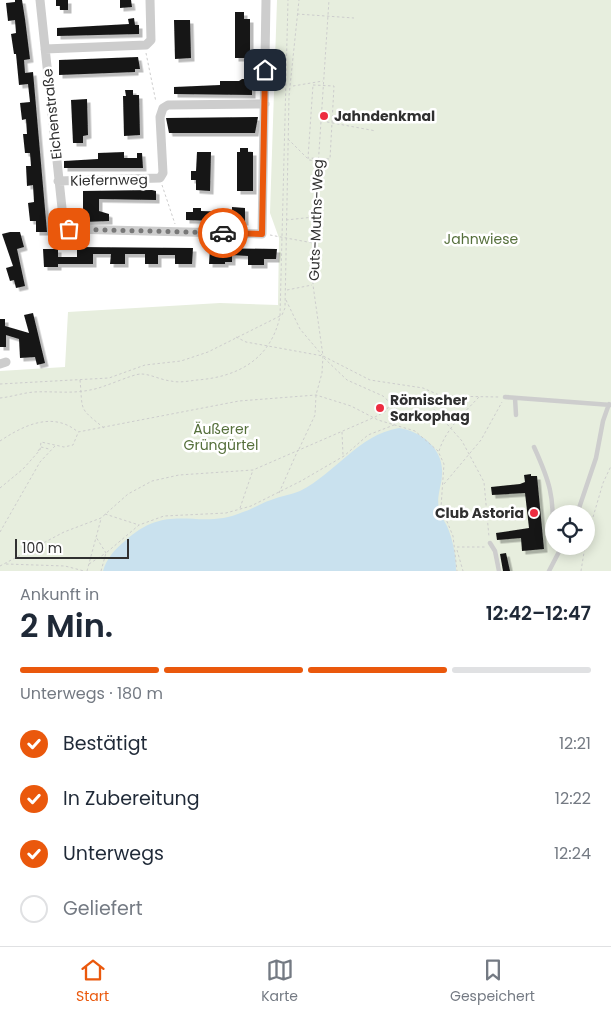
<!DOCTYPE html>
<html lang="de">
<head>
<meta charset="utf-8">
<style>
	:root { --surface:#fff; --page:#f2f2f3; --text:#1f2937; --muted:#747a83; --line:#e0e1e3; --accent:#ea580c }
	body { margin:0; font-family:Poppins,sans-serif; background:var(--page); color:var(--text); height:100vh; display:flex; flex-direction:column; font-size:19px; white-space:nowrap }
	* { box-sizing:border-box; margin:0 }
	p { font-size:16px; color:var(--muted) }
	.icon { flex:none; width:28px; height:28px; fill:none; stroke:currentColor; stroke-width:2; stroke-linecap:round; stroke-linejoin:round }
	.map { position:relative; height:571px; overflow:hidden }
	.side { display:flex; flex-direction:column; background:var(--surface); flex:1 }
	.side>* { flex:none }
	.buttons { position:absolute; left:545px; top:505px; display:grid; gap:10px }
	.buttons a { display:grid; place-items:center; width:50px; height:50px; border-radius:50%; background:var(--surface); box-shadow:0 2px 12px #0003; font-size:25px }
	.scale { position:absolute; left:15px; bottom:12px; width:114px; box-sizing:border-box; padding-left:5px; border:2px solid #303030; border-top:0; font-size:14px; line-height:18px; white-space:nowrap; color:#303030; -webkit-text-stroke:4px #fff; paint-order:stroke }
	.pin { position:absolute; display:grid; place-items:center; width:42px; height:42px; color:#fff; margin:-21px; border-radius:10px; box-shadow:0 2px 8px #0006 }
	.courier { position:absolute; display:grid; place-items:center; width:50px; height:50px; margin:-25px; border:4px solid #ea580c; border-radius:50%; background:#fff; color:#222; box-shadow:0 1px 6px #0007 }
	.headline em { font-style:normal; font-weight:600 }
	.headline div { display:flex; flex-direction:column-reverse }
	.headline { display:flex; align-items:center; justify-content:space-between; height:85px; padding:0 20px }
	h1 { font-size:32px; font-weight:600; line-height:38px }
	.bar { display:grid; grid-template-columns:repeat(4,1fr); gap:8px 5px; align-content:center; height:60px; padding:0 20px }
	.bar i { height:6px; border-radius:4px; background:var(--line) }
	.bar .on { background:var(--accent) }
	.bar p { grid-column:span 4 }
	ol { padding:0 20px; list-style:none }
	li { display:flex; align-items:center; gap:15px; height:55px }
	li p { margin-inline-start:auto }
	li .icon { padding:5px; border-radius:50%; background:var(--accent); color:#fff; stroke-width:4 }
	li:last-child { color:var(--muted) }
	li i { width:28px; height:28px; border:2px solid var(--line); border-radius:50% }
	.tabs { display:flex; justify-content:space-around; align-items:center; height:70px; border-top:1px solid var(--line); background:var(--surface); font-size:14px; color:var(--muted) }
	.tabs a { display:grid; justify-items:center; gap:2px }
	.tabs .on { color:var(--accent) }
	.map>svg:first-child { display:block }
	.green { fill:#e7eede; fill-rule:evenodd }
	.water { fill:#c9e1ee }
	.building { fill:#171717; filter:url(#shadow) }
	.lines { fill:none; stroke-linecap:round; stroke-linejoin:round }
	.path { stroke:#cdcdcd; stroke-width:1; stroke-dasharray:2.5 2.5; stroke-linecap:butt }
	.lane { stroke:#cdcdcd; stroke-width:4.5 }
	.street { stroke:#cdcdcd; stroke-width:9 }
	.done { stroke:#787878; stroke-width:5; stroke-dasharray:0 9 }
	.route { stroke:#ea580c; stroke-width:6 }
	.poi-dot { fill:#ed2c40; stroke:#fff; stroke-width:2 }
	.labels { text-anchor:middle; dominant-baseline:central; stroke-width:5; stroke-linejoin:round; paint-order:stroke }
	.street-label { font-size:14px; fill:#303030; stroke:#fff }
	.poi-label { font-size:14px; font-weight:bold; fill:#303030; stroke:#fff; text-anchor:start }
	.park-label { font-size:14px; fill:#556f3b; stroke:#fff }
</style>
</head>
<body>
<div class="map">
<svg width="611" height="571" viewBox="0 0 611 571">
	<defs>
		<filter id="shadow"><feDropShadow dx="3.5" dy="3.5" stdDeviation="0" flood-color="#0004"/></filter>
	</defs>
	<rect width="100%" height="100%" fill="#fff"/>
	<path class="green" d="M277,0H611V571H0V371L65,367L68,312L220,303L278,305L279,238L270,213ZM554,514H586V546H554Z"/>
	<path class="water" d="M399,428C421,431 444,449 442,474C442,485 436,497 439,508C440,515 444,520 447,526C453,540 456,556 456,571H103C107,558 114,550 125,541C170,500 197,532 243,512C253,509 261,503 271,500C280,496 291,495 300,491C336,473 358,435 399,428Z"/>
	<path class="building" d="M15,0H22L25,19L30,59L24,60L25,73L33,72L47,232H36V221H30L28,203L34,202L33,185L27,186L26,166H31L30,153H25L23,134H27L26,119L22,120L20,103L30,102L28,84L19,85L16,54H14L11,34L16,33L15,20L8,21L6,3L15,2Z
		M56,0H68V10H60V6H56Z
		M120,0H131L132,7L120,8Z
		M235,12H244V19H250V58H235Z
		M134,18L135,25H139V34L57,36V28L129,24L128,19Z
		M174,20H190L191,58L175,59Z
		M138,57L140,69H135V72L59,75V60Z
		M242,79H248V85H252V95L174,94V87L220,85V81H239Z
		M125,90H133V95H139L140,135L124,136L123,96H126Z
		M87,99L88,135L83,136V143H73L71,100Z
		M258,117L255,133H169L166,118Z
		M240,148H248V152H253V191H237V152H240Z
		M124,152V158H137V153H142L143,168H64V161L98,159V153Z
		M197,152H211L210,191L196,190V180H191V171H196Z
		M152,190L156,191V200L99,199V211L109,214V221L83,222V191Z
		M232,207L245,208V222L186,220V212H193V208H201V211L232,212Z
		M10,232H20L24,247L17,249L25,286L16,288L14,280L10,281L6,268L13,266L2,234Z
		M77,247L193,248L192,264H175V255H158V264H145V254H125V264H110L111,254H93V264H58V267H44L43,249H58V257H77Z
		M210,248L277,249L276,259H264V265H248V256L232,255V262H225V264H209Z
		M33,313L45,363L37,365L35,357L20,358L19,339L6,335V347H0V319H5V326L29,333L24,315Z
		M531,474V476H537L544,549L522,551L521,538L497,540L496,533L529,528L525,493L492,495L491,487L520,484L525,482L524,475Z
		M506,553L510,571H503L500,554Z"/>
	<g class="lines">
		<path class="path" d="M297,14L354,18
			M146,53L156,102
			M313,85L334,86L330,159L308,158Z
			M293,86L323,81
			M322,121L376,131
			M288,139L309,160L318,161
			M162,185L175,224
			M286,220L314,217
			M270,235L313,243
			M287,290L312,285
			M286,300L300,329L322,355
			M236,337L246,342L323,356L370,380L423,388L439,395
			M324,358L347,380L383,396L398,410L394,424
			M80,380C83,412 78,407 104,428
			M0,384L109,378L145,365L181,361L208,352L282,315L285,308L289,96L299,0
			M0,398C11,397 22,393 34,392C53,391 71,394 90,390C104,388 132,374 141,374C150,374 161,380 171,381C179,383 189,381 197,380C238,377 271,359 280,316L288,0
			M424,398L462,441L484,482L489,537
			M391,402L441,396L499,397
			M342,432L343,455
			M0,441C24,425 53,411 78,432L239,401L316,395L351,406L378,420L415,431L438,451L444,464L441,507L453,536L457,571
			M299,449L315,415L316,395L322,373L323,356L313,285V243L329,0
			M38,451L41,447L49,449
			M439,451C446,429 463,414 479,397
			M444,484L481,440L502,402
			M0,488L23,469L40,450L41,442L64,447L73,445L78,433
			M279,493L298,450
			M240,508L253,470
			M105,514L139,525
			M504,514L508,517L511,513
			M447,519L503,513L507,508L511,512L527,511
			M0,532L40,462L55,446
			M586,541L603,483L611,466
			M457,547H485
			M457,550L463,571
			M6,564L65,566L84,571
			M89,564L106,553L96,537
			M0,566L64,532L101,518L128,494L152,481L179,475L253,470L375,417L386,411L391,402
			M87,571L101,519
			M101,571L106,553L139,525L164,516L226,513L251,506L301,481L344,456L368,435L394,425
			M581,571L585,546"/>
		<path class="lane" d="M505,397L611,405
			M515,398L516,415
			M534,447C549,480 555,497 552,534L554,536
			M577,514L596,458L603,421L609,404
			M490,543L495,551L499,571
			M549,571L562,546"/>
		<path class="street" d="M40,0L64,227L69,229L262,234L266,0
			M45,49L146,45L151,40L150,0
			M58,181L160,178L163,173L160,117L163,108L168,105L265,104
			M0,364L6,362"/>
	</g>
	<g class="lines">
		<path class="done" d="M69,229L223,233"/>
		<path class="route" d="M223,233L262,234L265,70"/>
	</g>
	<g class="poi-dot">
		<circle cx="324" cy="116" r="5"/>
		<circle cx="380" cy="408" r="5"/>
		<circle cx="534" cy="513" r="5"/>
	</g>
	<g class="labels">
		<g class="street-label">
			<text transform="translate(52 114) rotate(-96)">Eichenstraße</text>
			<text transform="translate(109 180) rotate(-1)">Kiefernweg</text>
			<text transform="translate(316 220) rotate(-88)">Guts-Muths-Weg</text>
		</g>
		<g class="poi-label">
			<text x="334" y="116">Jahndenkmal</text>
			<text x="390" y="400">Römischer<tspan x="390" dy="16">Sarkophag</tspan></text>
			<text x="524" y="513" text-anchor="end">Club Astoria</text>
		</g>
		<g class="park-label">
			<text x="481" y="239">Jahnwiese</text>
			<text x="221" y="429">Äußerer<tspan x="221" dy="16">Grüngürtel</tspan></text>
		</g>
	</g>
</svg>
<div class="buttons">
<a><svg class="icon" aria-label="locate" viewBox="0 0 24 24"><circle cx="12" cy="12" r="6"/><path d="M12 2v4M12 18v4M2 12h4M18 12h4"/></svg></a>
</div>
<div class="scale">100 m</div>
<div class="pin" style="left:69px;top:229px;background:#ea580c"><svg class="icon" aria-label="bag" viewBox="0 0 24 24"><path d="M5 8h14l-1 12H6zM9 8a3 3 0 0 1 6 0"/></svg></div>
<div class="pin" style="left:265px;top:70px;background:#1f2937"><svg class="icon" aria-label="home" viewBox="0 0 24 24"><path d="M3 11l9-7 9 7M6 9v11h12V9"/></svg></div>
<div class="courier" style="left:223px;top:233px"><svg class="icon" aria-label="car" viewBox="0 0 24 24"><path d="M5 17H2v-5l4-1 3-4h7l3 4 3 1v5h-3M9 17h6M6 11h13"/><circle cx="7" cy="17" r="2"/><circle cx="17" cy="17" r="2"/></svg></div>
</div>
<section class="side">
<div class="headline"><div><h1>2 Min.</h1><p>Ankunft in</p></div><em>12:42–12:47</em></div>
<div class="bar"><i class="on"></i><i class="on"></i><i class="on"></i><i></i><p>Unterwegs · 180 m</p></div>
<ol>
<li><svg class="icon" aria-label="check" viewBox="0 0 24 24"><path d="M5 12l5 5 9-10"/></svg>Bestätigt<p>12:21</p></li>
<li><svg class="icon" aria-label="check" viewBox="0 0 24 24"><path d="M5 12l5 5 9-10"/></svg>In Zubereitung<p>12:22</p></li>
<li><svg class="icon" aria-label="check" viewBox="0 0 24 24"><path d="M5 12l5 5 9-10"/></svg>Unterwegs<p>12:24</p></li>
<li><i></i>Geliefert</li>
</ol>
</section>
<nav class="tabs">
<a class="on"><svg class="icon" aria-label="home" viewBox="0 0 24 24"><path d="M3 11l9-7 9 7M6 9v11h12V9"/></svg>Start</a>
<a><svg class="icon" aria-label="map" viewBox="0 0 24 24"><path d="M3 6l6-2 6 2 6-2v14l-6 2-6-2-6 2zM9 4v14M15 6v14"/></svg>Karte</a>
<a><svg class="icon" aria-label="saved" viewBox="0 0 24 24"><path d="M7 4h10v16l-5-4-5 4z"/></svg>Gespeichert</a>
</nav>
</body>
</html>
